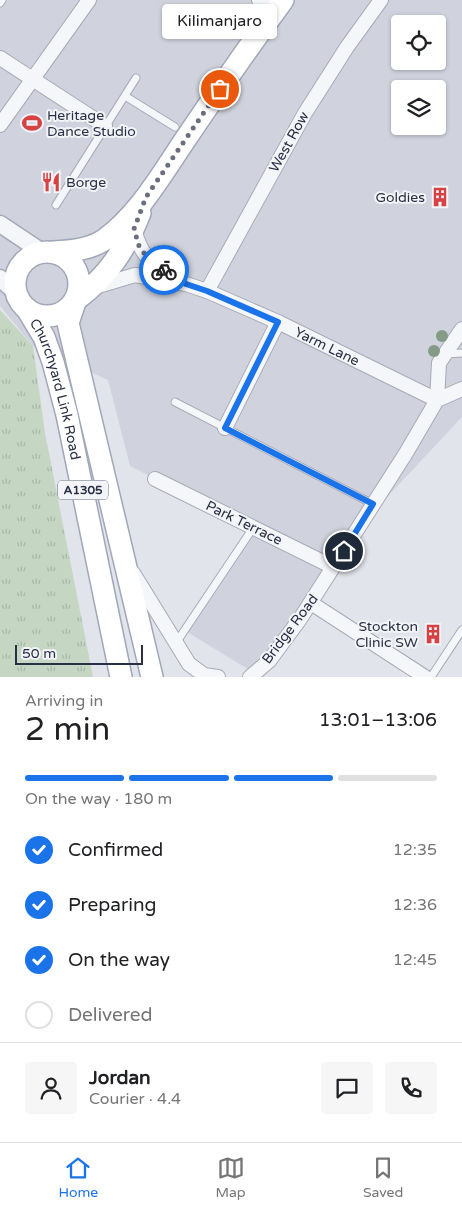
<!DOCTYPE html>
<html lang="en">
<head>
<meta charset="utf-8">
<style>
	:root { --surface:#fff; --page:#f6f6f6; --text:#202124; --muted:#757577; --line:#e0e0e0; --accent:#1a73e8 }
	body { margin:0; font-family:"Varela Round",sans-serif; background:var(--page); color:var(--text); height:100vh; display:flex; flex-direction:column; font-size:19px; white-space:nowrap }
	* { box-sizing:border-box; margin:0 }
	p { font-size:16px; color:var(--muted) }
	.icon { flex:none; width:28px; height:28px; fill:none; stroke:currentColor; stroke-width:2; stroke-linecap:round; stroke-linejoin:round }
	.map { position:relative; height:677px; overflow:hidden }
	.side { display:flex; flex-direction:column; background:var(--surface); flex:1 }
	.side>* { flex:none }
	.buttons { position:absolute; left:391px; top:15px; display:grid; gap:10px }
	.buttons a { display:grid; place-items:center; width:55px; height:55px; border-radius:5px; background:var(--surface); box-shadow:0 1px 4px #0004; font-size:25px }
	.scale { position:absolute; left:15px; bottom:12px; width:128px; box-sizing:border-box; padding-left:5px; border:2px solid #292f44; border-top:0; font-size:14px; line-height:18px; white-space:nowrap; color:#292f44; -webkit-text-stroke:4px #f2f4f8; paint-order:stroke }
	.pin { position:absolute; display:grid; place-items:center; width:42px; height:42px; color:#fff; margin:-21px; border:2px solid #fff; border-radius:50%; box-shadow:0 1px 5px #0007 }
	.courier { position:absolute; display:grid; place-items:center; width:50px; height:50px; margin:-25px; border:4px solid #1a73e8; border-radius:50%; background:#fff; color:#222; box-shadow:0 1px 6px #0007 }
	.bubble { position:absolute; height:35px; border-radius:5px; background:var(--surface); box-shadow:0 1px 4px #0004; font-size:16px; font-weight:600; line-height:35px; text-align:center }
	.head em { font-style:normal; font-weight:600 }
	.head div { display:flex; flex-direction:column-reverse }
	.head { display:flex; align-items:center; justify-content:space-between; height:85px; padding:0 25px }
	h1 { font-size:32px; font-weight:600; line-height:38px }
	.bar { display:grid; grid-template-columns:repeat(4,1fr); gap:8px 5px; align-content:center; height:60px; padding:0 25px }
	.bar i { height:6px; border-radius:4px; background:var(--line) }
	.bar .active { background:var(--accent) }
	.bar p { grid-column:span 4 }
	.line { display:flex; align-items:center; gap:12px; padding:0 25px; border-top:1px solid var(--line) }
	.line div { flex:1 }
	.round { display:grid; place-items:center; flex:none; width:52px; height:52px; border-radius:5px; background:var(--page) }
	ol { padding:0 25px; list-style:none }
	li { display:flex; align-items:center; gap:15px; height:55px }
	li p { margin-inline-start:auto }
	li .icon { padding:5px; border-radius:50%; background:var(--accent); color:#fff; stroke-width:4 }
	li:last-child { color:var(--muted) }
	li i { width:28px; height:28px; border:2px solid var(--line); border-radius:50% }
	.menu { display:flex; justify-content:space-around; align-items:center; height:70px; border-top:1px solid var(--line); background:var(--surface); font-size:14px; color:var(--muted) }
	.menu a { display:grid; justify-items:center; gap:2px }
	.menu .active { color:var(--accent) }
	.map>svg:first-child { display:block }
	.built { fill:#d0d3dd; fill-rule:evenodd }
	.park { fill:url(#park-tufts) }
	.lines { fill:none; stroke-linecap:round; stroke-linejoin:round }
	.service-casing { stroke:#a7aab6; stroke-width:9 }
	.minor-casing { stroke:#a7aab6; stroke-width:16 }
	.tertiary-casing { stroke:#a7aab6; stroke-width:19 }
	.primary-casing { stroke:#a1a7b8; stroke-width:24 }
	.service { stroke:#f5f6f9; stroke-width:7 }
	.minor { stroke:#f5f6f9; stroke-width:14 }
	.tertiary { stroke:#f5f6f9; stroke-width:16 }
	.primary { stroke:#fff; stroke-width:21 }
	.tree { fill:#849c87 }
	.done { stroke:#6a6e7e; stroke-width:5; stroke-dasharray:0 9 }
	.route { stroke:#1a73e8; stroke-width:6 }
	.labels { text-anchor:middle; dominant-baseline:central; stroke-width:4; stroke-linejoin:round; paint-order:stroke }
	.shield { fill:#f2f4f8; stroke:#656a7a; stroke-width:1 }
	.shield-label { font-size:12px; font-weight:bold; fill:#292f44 }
	.poi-label { font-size:14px; fill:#292f44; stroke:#f2f4f8; text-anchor:start }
	.street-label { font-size:14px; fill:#292f44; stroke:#f2f4f8 }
</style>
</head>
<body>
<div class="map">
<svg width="462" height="677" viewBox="0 0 462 677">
	<defs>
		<pattern id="park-tufts" width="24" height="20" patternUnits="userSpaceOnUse" patternTransform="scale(1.25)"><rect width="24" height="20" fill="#c5d6c3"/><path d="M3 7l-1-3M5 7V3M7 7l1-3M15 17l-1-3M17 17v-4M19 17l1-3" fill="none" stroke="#a9b8a9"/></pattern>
	</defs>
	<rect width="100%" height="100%" fill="#e2e4eb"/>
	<path class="built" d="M0,0H462V417L375,510L254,673L184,630L252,528L130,466L108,380L33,346L0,306ZM400,24H438V61H400ZM400,89H438V126H400Z"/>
	<path class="park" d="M0,310L33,346L45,433L93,677H0Z"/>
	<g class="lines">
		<defs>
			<path id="service" d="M0,3L2,0
				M125,96L175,127
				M56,205L136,78
				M445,354L462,353
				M175,402L373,504
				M176,643L253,528
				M431,677L462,630"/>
			<g id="minor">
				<path d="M259,0L276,10"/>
				<path d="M0,58L105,126"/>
				<path d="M0,125L89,0"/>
				<path d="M134,229C142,259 152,263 177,279"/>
				<path id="s1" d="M95,287L135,275L186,284L207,291L278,322L437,400"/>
				<path d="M207,291L305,113L347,47L381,0"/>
				<path d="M437,400L462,389"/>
				<path d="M225,428L278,322"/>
				<path d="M155,479L333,567"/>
				<path d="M133,573L189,664L204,675L218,677"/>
				<path d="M311,603L425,677"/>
				<path d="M250,677L269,661L300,619L406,453L437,400L439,363L462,329"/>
			</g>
			<path id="tertiary" d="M0,224L42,252
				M0,278L16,293"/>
			<g id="primary">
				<circle cx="47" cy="284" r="32"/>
				<path d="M53,252C70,251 89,250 104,240C140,214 163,172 187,137C218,91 250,45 283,0"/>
				<path d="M77,299C108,276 126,249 140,213"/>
				<path d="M75,302L68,323L152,677"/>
				<path id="s2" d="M27,309L44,337L53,362L67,415L121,677"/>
			</g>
		</defs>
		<use href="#service" class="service-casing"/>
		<use href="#minor" class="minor-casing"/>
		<use href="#tertiary" class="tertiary-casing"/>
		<use href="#primary" class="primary-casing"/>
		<use href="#service" class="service"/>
		<use href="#minor" class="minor"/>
		<use href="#tertiary" class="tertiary"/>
		<use href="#primary" class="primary"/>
	</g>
	<g class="tree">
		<circle cx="442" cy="336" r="6"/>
		<circle cx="434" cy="351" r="6"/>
	</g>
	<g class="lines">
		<path class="done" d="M164,270L151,263L139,246L134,229L146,197L220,89"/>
		<path class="route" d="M164,270L186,284L207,291L278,322L225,428L373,504L344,551"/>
	</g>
	<defs>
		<symbol id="stadium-bare" viewBox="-9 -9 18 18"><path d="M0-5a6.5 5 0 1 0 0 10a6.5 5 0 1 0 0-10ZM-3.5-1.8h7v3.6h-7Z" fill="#d64243" stroke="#f2f4f8" stroke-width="2.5" paint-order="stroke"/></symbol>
		<symbol id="restaurant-bare" viewBox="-9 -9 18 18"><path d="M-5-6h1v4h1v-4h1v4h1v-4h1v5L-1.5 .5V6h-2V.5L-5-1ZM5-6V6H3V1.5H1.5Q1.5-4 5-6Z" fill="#d64243" stroke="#f2f4f8" stroke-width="2.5" paint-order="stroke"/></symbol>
		<symbol id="building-bare" viewBox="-9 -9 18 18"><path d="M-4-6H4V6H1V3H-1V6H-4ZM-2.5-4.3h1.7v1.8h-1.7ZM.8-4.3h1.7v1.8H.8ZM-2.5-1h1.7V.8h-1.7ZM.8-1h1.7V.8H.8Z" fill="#d64243" stroke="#f2f4f8" stroke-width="2.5" paint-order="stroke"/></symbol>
	</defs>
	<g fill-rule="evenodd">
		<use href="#stadium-bare" x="18" y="109" width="28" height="28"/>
		<use href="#restaurant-bare" x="37" y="168" width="28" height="28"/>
		<use href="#building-bare" x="426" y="183" width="28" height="28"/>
		<use href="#building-bare" x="419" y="620" width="28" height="28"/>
	</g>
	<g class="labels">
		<rect class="shield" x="58" y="480.5" width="50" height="19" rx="4"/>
		<g class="shield-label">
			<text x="83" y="490">A1305</text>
		</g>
		<g class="poi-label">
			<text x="47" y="115">Heritage<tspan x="47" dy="16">Dance Studio</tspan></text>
			<text x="66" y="182">Borge</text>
			<text x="425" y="197" text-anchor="end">Goldies</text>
			<text x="418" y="626" text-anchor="end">Stockton<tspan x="418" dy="16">Clinic SW</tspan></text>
		</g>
		<g class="street-label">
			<text transform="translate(289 142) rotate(-61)">West Row</text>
			<text stroke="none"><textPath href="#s1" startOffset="248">Yarm Lane</textPath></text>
			<text stroke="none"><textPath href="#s2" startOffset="86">Churchyard Link Road</textPath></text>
			<text transform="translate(244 523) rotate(26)">Park Terrace</text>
			<text transform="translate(290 629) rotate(-53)">Bridge Road</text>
		</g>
	</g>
</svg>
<div class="buttons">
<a><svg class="icon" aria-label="locate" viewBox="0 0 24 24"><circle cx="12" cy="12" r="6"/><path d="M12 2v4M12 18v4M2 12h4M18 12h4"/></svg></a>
<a><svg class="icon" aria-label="layers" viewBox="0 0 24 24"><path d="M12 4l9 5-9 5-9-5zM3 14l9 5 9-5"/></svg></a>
</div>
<div class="scale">50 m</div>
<div class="pin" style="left:220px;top:89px;background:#ea580c"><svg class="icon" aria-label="bag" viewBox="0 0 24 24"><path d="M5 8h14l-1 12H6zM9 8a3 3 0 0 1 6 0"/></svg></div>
<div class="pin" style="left:344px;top:551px;background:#1f2937"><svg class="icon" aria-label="home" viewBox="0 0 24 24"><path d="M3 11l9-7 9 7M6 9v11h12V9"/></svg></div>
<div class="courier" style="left:164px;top:270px"><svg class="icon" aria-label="bike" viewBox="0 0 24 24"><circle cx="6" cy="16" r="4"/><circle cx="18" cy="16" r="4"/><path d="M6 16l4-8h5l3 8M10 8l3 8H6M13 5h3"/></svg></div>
<div class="bubble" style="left:162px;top:4px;width:115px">Kilimanjaro</div>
</div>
<section class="side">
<div class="head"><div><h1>2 min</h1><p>Arriving in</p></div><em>13:01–13:06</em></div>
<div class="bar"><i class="active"></i><i class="active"></i><i class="active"></i><i></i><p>On the way · 180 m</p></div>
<ol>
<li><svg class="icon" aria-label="check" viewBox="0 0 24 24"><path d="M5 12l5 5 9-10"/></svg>Confirmed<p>12:35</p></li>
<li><svg class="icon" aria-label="check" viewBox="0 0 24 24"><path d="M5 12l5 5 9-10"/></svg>Preparing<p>12:36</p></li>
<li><svg class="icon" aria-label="check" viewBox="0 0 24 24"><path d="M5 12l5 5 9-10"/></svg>On the way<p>12:45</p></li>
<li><i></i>Delivered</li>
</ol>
<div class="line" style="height:90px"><a class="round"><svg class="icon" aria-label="person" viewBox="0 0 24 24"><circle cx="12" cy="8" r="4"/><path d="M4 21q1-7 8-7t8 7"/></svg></a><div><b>Jordan</b><p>Courier · 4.4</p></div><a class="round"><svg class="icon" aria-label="chat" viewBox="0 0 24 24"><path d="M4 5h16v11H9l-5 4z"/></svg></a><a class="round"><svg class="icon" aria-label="phone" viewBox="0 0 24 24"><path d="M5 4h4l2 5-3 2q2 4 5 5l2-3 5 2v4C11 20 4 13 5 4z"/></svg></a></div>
</section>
<nav class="menu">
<a class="active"><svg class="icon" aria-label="home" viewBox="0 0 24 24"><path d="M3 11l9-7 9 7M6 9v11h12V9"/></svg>Home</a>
<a><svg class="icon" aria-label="map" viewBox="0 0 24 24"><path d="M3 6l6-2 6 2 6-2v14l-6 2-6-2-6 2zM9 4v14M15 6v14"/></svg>Map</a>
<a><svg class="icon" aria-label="saved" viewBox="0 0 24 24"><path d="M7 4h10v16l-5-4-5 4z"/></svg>Saved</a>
</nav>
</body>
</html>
